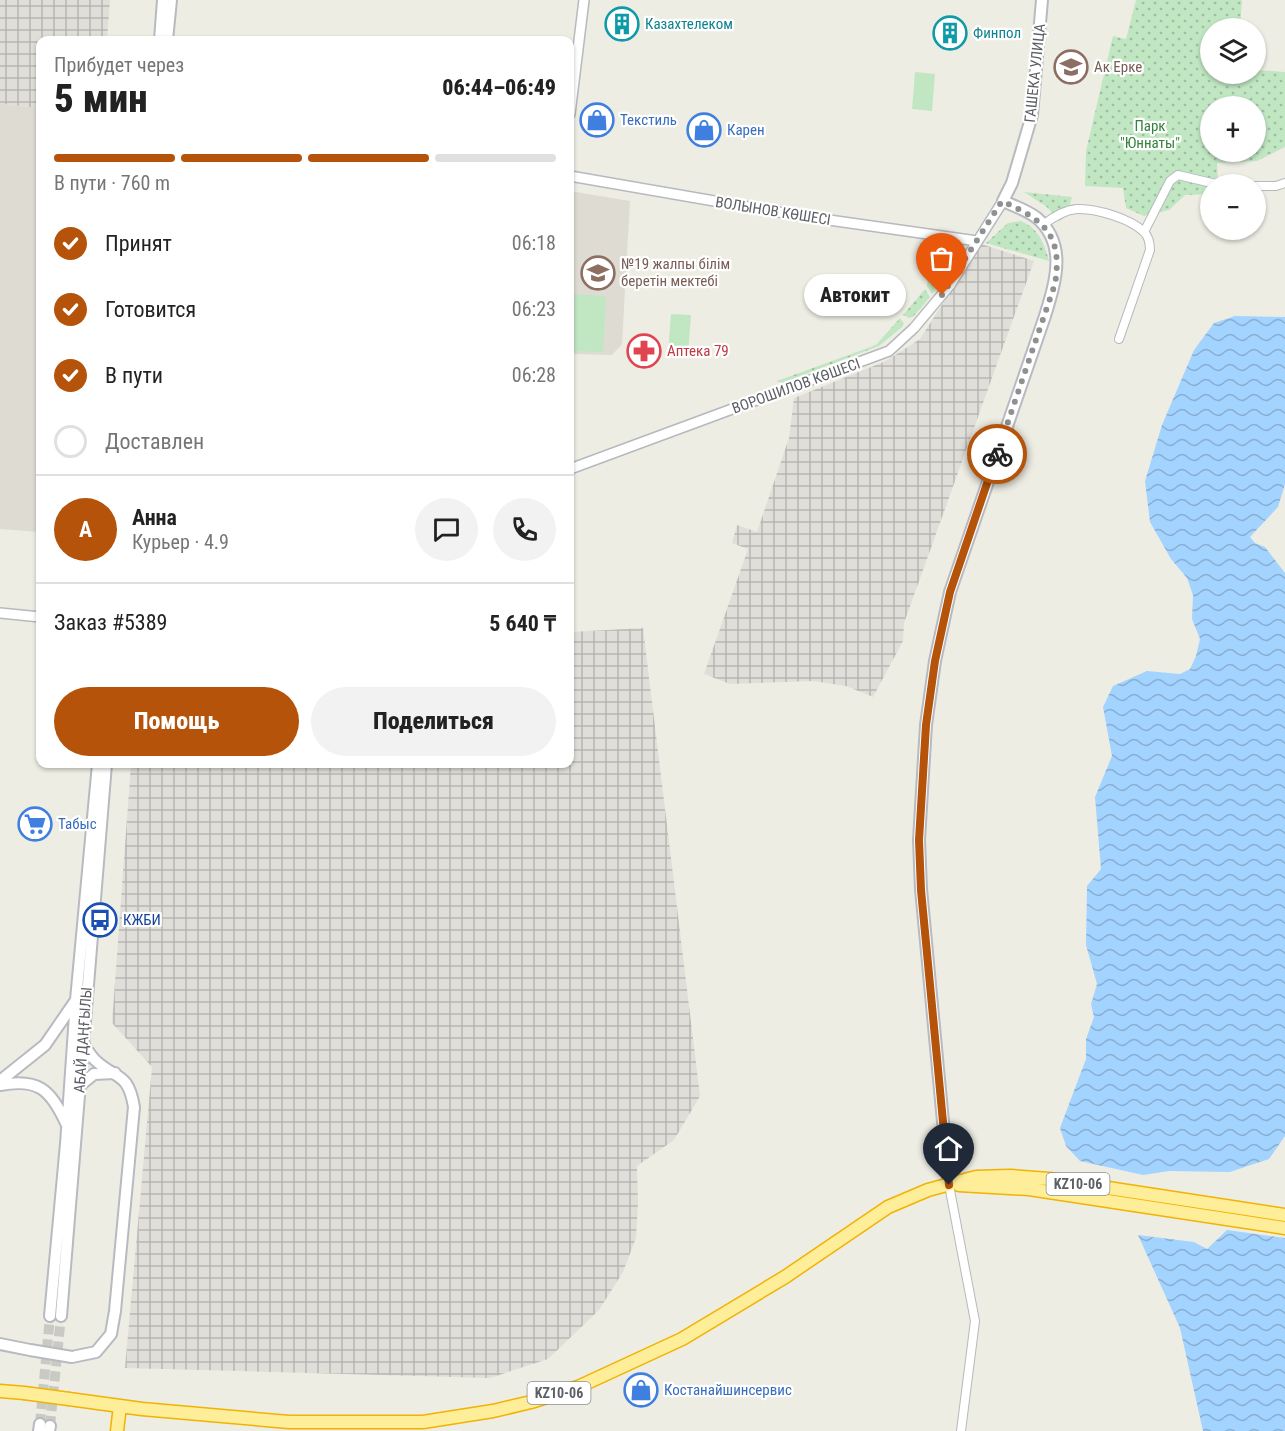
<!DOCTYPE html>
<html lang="ru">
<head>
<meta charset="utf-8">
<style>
	:root { --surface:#fff; --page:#f2f2f2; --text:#222; --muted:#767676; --line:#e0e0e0; --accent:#b45309 }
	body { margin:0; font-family:"Roboto Condensed",sans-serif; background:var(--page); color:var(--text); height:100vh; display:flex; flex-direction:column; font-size:22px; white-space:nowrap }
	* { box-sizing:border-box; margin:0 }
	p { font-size:20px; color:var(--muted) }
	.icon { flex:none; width:33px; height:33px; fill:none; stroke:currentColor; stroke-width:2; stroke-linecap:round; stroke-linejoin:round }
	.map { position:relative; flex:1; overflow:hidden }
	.side { position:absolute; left:36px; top:36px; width:538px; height:732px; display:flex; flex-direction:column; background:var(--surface); border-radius:12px; box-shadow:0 2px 4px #0004 }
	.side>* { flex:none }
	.tools { position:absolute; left:1200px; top:18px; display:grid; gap:12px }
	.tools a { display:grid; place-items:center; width:66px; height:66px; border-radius:50%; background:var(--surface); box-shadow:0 2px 4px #0004; font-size:30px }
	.pin { position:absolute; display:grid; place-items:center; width:51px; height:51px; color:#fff; margin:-62px -26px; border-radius:50% 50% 50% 0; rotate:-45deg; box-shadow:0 0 6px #0007 }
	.pin .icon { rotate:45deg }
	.courier { position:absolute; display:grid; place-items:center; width:60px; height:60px; margin:-30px; border:4px solid #b45309; border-radius:50%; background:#fff; color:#222; box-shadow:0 2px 8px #0007 }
	.bubble { position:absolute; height:42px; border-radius:21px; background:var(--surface); box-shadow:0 2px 4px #0004; font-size:20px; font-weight:800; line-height:42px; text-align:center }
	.overview em { font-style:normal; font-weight:800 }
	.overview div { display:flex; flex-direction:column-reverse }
	.overview { display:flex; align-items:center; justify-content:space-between; height:102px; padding:0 18px }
	h1 { font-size:39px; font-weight:800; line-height:45px }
	.bar { display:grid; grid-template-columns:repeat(4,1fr); gap:9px 6px; align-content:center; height:72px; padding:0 18px }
	.bar i { height:8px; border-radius:4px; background:var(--line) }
	.bar .on { background:var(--accent) }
	.bar p { grid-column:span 4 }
	.line { display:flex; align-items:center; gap:15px; padding:0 18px; border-top:2px solid var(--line) }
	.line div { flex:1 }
	.round { display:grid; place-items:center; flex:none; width:63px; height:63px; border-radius:32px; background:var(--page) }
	ol { padding:0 18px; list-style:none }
	li { display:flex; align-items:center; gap:18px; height:66px }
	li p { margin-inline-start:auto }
	li .icon { padding:6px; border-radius:50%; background:var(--accent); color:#fff; stroke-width:4 }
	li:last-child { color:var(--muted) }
	li i { width:33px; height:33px; border:3px solid var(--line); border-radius:50% }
	.button { display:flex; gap:12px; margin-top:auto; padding:12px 18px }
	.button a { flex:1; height:69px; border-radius:36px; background:var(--accent); color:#fff; font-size:24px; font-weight:800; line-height:69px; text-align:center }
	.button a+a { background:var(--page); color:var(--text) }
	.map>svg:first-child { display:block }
	.industrial { fill:url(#industrial-grid) }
	.education { fill:#dedcd2 }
	.green { fill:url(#green-dots); fill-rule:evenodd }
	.pitch { fill:#c0e6c2 }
	.water { fill:url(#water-waves) }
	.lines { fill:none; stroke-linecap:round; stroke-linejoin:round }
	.secondary-tunnel { stroke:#cacac4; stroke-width:10; stroke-dasharray:10 5; stroke-linecap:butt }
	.minor-casing { stroke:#b6b9be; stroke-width:10 }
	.tertiary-casing { stroke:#b6b9be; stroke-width:12 }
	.secondary-casing { stroke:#b7bac0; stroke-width:14 }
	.trunk-casing { stroke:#f2b200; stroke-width:15 }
	.minor { stroke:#fff; stroke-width:8 }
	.tertiary { stroke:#fff; stroke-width:9 }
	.secondary { stroke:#fff; stroke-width:10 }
	.trunk { stroke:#feee9a; stroke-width:12 }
	.secondary-bridge-casing { stroke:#b7bac0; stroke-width:14; stroke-linecap:butt }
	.trunk-bridge-casing { stroke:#f2b200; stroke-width:15; stroke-linecap:butt }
	.secondary-bridge { stroke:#fff; stroke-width:10 }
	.trunk-bridge { stroke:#feee9a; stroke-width:12 }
	.done { stroke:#8f9191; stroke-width:6; stroke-dasharray:0 10.8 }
	.route { stroke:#b45309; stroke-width:8 }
	.labels { text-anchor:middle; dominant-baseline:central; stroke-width:4.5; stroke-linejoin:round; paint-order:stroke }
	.shield { fill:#fff; stroke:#8d8f93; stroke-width:1.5 }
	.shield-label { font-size:14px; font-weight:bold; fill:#5c5f65 }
	.culture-label { font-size:15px; fill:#0d838f; stroke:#fff; text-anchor:start }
	.education-label { font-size:15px; fill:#785e54; stroke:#fff; text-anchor:start }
	.street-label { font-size:15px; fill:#5c5f65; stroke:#fff }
	.shop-label { font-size:15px; fill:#366cbe; stroke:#fff; text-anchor:start }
	.park-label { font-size:15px; fill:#34833c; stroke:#fff }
	.health-label { font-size:15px; fill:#be3a42; stroke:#fff; text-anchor:start }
	.transit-label { font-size:15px; fill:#164399; stroke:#fff; text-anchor:start }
</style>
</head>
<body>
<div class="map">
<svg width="1285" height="1431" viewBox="0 0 1285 1431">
	<defs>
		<pattern id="industrial-grid" width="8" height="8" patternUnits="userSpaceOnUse" patternTransform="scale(1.5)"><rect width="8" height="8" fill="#e0ded8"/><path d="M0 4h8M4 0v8" fill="none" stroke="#b9b7b3"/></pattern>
		<pattern id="green-dots" width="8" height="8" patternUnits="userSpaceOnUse" patternTransform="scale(1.5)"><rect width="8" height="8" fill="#c0e6c2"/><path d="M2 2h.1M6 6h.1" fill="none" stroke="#9fbea1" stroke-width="1.8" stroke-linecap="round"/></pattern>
		<pattern id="water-waves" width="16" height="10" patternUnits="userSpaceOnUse" patternTransform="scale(1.5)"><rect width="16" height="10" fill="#a3d3ff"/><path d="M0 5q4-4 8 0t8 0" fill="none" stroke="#88aed2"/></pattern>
	</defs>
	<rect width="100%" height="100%" fill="#eeede4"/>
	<path class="industrial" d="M0,0H110L107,40H40V108L0,104Z
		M981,244L1034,261L904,623L903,641L873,697L846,686L813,681L730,684L704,674L748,549L732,543L737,525L757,532L789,438L794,398L886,361L920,339Z
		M643,628L700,1096L674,1140L637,1166L638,1203L636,1238L623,1272L599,1310L548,1359L490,1378L125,1368L152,1067L112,1023L131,764H570V632Z"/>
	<path class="education" d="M0,104L40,108V532L0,529Z
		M570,191L630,201L622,344L612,355L570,354Z"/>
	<path class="green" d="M1136,0H1242L1240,28H1210V74H1256V70L1285,72V147L1257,161L1217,163L1218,184H1210V194L1185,195L1169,210L1144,216L1126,208L1123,188L1085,186L1086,151L1113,36L1126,39ZM1210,106H1256V152H1210Z
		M1024,192L1072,197L1067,216L1059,221L1047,207Z
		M1021,221C1039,229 1044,243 1049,261L986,243L1008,223Z
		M933,237C972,248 947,274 932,294L927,286Z
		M925,289L930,297L913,317L909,318L903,315Z
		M900,318L904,324L901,328L879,346L782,383L777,381L876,345Z"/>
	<path class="pitch" d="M915,72L935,74L932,111L912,109Z
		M570,294L606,296L603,352L570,351Z
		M671,314L691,315L688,354L668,353Z"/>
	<path class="water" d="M1235,316L1285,317V484L1278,507L1250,537L1255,543L1265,547L1285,573V1136L1269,1159L1230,1172L1169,1171L1143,1175L1080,1161L1066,1146L1060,1128L1086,1059V1039L1094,1017L1091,1004L1097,984L1086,945L1087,886L1101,869L1095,797L1112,756L1103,707L1113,686L1147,671L1180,674L1190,669L1196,656L1200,639L1192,619L1193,595L1187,578L1171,559L1150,522L1145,481L1162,425L1194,350L1214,323Z
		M1227,1230L1285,1238V1431H1203L1180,1328L1138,1235L1194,1242L1207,1249Z"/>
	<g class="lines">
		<path class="secondary-tunnel" d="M40,1424L50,1316
			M50,1426L61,1316"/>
		<defs>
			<path id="minor" d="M1256,186H1276L1285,183
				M1043,225C1053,217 1064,210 1077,209C1096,208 1131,219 1144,232C1149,237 1150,243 1150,250L1119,339
				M1144,232L1170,181L1178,175L1216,184
				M949,1185L975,1321L961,1431"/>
			<path id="tertiary" d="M570,114L584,0
				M570,176L801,216L977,241
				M570,469L889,351L914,328L950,285L1003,201
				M0,613L40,617"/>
			<path id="secondary" d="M160,40L163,0
				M167,40L171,0
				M0,1081L45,1045L76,1000
				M0,1085C38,1078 50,1089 66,1123
				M79,1086L94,1074L115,1073
				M949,1185L921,889L919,840L926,725L935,661L950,592L1045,316C1055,283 1068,245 1037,218C1027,210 1014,206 1003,201L1012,183L1032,115L1042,0
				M50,1316L66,1144L76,1000L98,764
				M61,1316L106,764
				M0,1344L30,1350
				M72,1357L96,1352L111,1334L115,1311L134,1107C128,1071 116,1080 95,1060C90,1055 86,1048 83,1043
				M39,1431L40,1424
				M49,1431L50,1426"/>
			<path id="trunk" d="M959,1185L1029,1189L1285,1228
				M0,1391L24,1393
				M69,1399L142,1409L289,1422H423L493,1411L531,1402L578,1387L682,1339L785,1277L888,1207L928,1190L976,1177L1010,1176L1049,1179L1285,1215
				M117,1431L120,1406"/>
		</defs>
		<use href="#minor" class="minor-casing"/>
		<use href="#tertiary" class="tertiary-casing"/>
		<use href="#secondary" class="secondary-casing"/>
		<use href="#trunk" class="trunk-casing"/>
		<use href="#minor" class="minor"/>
		<use href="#tertiary" class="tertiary"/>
		<use href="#secondary" class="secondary"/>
		<use href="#trunk" class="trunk"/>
		<defs>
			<path id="secondary-bridge" d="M30,1350L72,1357"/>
			<path id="trunk-bridge" d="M24,1393L69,1399"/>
		</defs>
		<use href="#secondary-bridge" class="secondary-bridge-casing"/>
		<use href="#trunk-bridge" class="trunk-bridge-casing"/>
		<use href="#secondary-bridge" class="secondary-bridge"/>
		<use href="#trunk-bridge" class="trunk-bridge"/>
	</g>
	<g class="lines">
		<path class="done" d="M942,295L1002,201C1044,220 1063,235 1055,284L997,454"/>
		<path class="route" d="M949,1185L921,890L919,840L926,725L935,661L950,592L997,454"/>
	</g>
	<defs>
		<symbol id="building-ring" viewBox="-11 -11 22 22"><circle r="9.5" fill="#fff" stroke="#0f9aa8" stroke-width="1.5"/><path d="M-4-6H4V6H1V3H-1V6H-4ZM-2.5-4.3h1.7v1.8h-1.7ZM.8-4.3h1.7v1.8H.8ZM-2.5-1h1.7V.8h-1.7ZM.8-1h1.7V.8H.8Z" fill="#0f9aa8"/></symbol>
		<symbol id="school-ring" viewBox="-11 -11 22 22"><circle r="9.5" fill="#fff" stroke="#8d6e63" stroke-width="1.5"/><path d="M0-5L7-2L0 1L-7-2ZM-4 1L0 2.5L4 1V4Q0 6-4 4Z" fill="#8d6e63"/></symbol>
		<symbol id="shop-ring" viewBox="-11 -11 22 22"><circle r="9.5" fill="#fff" stroke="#3f7fe0" stroke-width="1.5"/><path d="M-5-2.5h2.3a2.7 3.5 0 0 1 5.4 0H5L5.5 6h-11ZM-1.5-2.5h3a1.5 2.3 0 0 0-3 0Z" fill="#3f7fe0"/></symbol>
		<symbol id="pharmacy-ring" viewBox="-11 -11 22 22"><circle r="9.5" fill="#fff" stroke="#e0444e" stroke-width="1.5"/><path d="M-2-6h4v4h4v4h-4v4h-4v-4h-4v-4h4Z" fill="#e0444e"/></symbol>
		<symbol id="supermarket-ring" viewBox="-11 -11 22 22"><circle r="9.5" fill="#fff" stroke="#3f7fe0" stroke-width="1.5"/><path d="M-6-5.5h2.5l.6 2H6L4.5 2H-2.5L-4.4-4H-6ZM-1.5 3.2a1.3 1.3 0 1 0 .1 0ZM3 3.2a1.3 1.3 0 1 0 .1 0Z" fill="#3f7fe0"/></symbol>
		<symbol id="bus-ring" viewBox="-11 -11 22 22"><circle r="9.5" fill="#fff" stroke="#1a4fb4" stroke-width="1.5"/><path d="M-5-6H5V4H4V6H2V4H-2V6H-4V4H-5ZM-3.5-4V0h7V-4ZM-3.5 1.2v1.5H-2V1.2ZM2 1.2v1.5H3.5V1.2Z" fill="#1a4fb4"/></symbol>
	</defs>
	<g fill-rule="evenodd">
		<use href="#building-ring" x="603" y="5" width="38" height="38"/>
		<use href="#building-ring" x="931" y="14" width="38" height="38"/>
		<use href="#school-ring" x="1052" y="48" width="38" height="38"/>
		<use href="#shop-ring" x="578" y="101" width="38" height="38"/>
		<use href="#shop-ring" x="685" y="111" width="38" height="38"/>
		<use href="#school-ring" x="579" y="254" width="38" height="38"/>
		<use href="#pharmacy-ring" x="625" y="332" width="38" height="38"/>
		<use href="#supermarket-ring" x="16" y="805" width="38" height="38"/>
		<use href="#bus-ring" x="81" y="901" width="38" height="38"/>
		<use href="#shop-ring" x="622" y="1371" width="38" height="38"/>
	</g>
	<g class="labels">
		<g class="shield">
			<rect x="1046.5" y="1173" width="63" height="22" rx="4.5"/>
			<rect x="527.5" y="1382" width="63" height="22" rx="4.5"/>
		</g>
		<g class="shield-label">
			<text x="1078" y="1184">KZ10-06</text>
			<text x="559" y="1393">KZ10-06</text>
		</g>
		<g class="culture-label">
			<text x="645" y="24">Казахтелеком</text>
			<text x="973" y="33">Финпол</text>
		</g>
		<g class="education-label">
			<text x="1094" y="67">Ак Ерке</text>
			<text x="621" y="264">№19 жалпы білім<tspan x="621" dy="17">беретін мектебі</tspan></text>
		</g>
		<g class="street-label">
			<text transform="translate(1035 73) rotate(-84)">ГАШЕКА УЛИЦА</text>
			<text transform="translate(773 211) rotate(9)">ВОЛЫНОВ КӨШЕСІ</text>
			<text transform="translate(796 386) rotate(-20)">ВОРОШИЛОВ КӨШЕСІ</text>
			<text transform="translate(83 1040) rotate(-86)">АБАЙ ДАҢҒЫЛЫ</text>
		</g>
		<g class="shop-label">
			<text x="620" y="120">Текстиль</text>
			<text x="727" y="130">Карен</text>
			<text x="58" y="824">Табыс</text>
			<text x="664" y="1390">Костанайшинсервис</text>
		</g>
		<g class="park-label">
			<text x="1150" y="126">Парк<tspan x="1150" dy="17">"Юннаты"</tspan></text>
		</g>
		<g class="health-label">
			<text x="667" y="351">Аптека 79</text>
		</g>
		<g class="transit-label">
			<text x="123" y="920">КЖБИ</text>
		</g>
	</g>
</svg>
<div class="tools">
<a><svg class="icon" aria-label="layers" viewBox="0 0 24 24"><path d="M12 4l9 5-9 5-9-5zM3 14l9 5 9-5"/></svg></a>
<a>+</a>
<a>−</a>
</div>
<div class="pin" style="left:942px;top:295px;background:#ea580c"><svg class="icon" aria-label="bag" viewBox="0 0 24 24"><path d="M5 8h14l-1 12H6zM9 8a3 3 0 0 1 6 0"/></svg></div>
<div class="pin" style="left:949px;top:1185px;background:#1f2937"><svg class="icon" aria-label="home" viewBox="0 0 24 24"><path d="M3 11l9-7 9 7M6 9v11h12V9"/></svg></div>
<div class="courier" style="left:997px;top:454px"><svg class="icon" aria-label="bike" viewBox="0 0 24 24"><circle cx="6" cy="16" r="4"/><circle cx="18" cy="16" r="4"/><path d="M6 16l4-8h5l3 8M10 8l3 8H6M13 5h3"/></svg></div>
<div class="bubble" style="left:804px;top:274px;width:102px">Автокит</div>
<section class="side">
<div class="overview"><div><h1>5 мин</h1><p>Прибудет через</p></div><em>06:44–06:49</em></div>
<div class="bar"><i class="on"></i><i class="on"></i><i class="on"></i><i></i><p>В пути · 760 m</p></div>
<ol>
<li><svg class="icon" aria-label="check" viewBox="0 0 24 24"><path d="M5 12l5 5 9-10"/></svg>Принят<p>06:18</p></li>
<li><svg class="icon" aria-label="check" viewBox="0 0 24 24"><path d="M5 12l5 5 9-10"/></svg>Готовится<p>06:23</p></li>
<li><svg class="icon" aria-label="check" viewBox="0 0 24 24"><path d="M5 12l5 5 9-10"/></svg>В пути<p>06:28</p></li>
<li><i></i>Доставлен</li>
</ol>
<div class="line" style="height:108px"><b class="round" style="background:var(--accent);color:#fff">А</b><div><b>Анна</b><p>Курьер · 4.9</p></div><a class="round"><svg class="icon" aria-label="chat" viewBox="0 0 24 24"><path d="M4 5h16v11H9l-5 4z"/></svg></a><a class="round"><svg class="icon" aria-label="phone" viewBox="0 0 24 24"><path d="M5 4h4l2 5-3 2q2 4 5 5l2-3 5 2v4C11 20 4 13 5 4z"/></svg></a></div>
<div class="line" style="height:78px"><div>Заказ #5389</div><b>5 640 ₸</b></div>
<div class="button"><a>Помощь</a><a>Поделиться</a></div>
</section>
</div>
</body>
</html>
